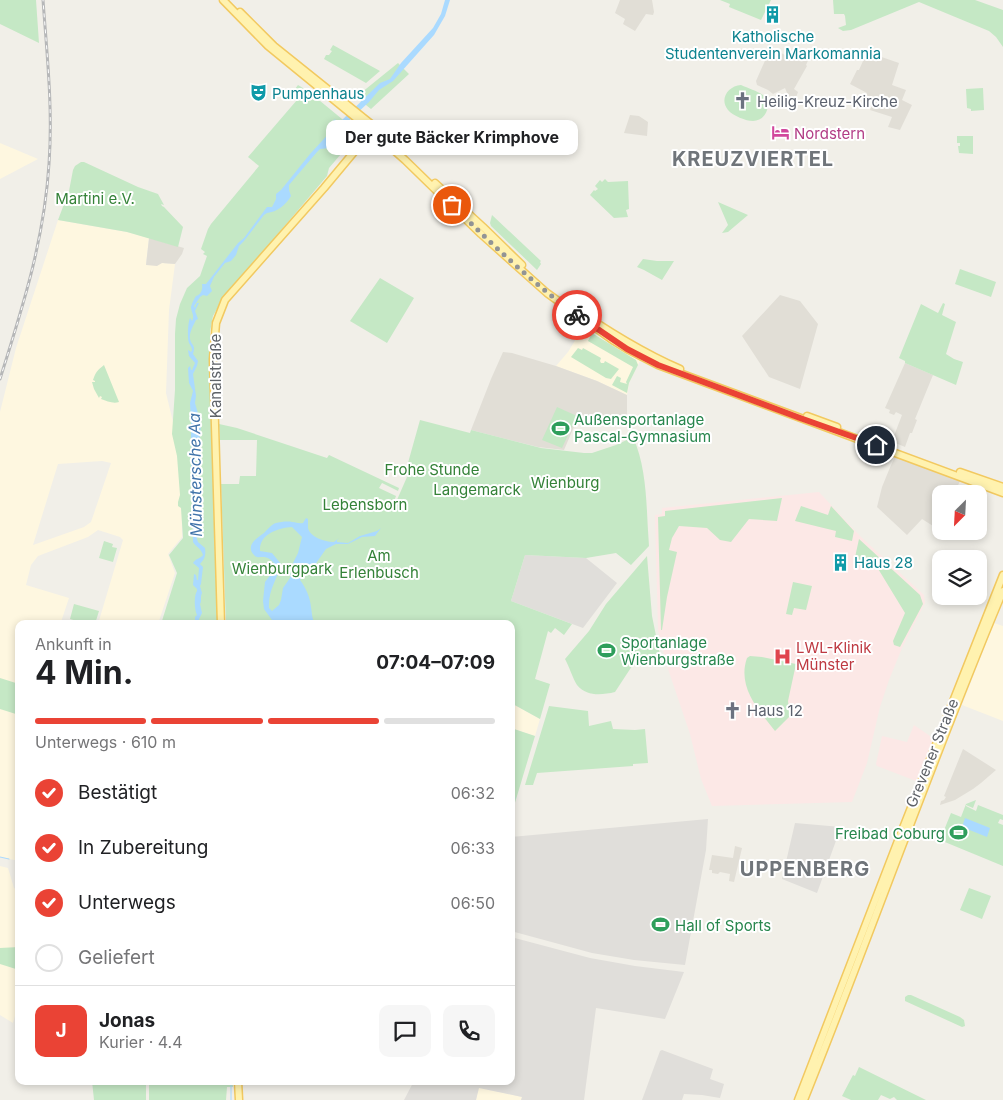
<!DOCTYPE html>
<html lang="de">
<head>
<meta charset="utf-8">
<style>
	:root { --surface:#fff; --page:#f6f6f6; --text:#202124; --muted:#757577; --line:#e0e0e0; --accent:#ea4335 }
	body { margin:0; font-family:Inter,sans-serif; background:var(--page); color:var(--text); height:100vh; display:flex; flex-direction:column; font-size:19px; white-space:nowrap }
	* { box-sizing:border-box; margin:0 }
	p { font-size:16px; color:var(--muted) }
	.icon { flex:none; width:28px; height:28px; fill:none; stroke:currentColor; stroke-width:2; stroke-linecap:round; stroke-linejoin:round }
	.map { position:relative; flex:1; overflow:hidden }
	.side { position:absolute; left:15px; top:620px; width:500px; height:465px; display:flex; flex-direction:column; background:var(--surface); border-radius:10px; box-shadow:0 2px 8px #0003 }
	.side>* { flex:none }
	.needle { width:32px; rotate:204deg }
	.controls { position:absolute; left:932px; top:485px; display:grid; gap:10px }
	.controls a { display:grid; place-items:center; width:55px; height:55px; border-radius:10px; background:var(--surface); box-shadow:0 2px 8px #0003; font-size:25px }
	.pin { position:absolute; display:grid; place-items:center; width:42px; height:42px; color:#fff; margin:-21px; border:2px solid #fff; border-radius:50%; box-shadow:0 1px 5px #0007 }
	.courier { position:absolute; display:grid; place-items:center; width:50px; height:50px; margin:-25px; border:4px solid #ea4335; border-radius:50%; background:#fff; color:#222; box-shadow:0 1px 6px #0007 }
	.bubble { position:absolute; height:35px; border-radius:10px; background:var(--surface); box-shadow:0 2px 8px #0003; font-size:16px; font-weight:700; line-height:35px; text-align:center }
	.headline em { font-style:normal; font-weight:700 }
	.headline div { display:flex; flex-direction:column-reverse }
	.headline { display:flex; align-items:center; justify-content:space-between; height:85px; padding:0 20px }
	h1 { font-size:32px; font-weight:700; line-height:38px }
	.bar { display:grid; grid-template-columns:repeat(4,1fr); gap:8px 5px; align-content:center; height:60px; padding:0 20px }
	.bar i { height:6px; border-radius:4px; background:var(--line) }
	.bar .selected { background:var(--accent) }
	.bar p { grid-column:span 4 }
	.line { display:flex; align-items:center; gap:12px; padding:0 20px; border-top:1px solid var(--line) }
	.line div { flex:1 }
	.round { display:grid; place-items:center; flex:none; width:52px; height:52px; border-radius:10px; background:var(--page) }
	ol { padding:0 20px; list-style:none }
	li { display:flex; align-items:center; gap:15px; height:55px }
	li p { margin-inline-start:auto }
	li .icon { padding:5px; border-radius:50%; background:var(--accent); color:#fff; stroke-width:4 }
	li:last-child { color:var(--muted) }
	li i { width:28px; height:28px; border:2px solid var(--line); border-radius:50% }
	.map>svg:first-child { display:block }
	.commercial { fill:#fef7e0; fill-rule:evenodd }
	.industrial { fill:#e0deda }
	.education { fill:#e1ded6 }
	.medical { fill:#fce8e6 }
	.green { fill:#c5e8c5 }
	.water { fill:#aadaff; fill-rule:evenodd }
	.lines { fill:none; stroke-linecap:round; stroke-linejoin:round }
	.stream { stroke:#aadaff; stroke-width:1 }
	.major-casing { stroke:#f2c960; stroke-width:9 }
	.major { stroke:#fff2af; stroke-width:6 }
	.rail-casing { stroke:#b6b7b8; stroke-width:3 }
	.rail { stroke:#fff; stroke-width:1; stroke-dasharray:4; stroke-linecap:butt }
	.done { stroke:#929495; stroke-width:5; stroke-dasharray:0 9 }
	.route { stroke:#ea4335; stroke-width:6 }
	.labels { text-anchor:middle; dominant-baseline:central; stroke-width:4; stroke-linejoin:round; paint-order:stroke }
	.culture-label { font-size:15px; fill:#0d838f; stroke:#fff; text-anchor:start }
	.worship-label { font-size:15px; fill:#5b616d; stroke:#fff; text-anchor:start }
	.hotel-label { font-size:15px; fill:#b23c85; stroke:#fff; text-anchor:start }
	.park-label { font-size:15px; fill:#348238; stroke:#fff }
	.street-label { font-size:15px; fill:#5f6368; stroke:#fff }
	.leisure-label { font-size:15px; fill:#27864d; stroke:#fff; text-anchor:start }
	.health-label { font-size:15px; fill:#be3a42; stroke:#fff; text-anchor:start }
	.water-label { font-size:16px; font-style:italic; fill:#4174aa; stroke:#fff }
	.district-label { font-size:20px; font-weight:bold; letter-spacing:1px; fill:#70757a; stroke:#fff }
</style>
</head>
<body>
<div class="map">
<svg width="1003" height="1100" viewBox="0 0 1003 1100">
	<rect width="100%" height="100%" fill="#f1efe8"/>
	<path class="commercial" d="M0,143L38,159L0,179Z
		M58,220L127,232L149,238L146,264L162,263L175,264L169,310L166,393L181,455L182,537L168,554L175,573L158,624H98L123,540L120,537L98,530L88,537L38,556L31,565L26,585L69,598L61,622L64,624H19V861L0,857V412L16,348ZM102,461L111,463L91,522L84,527L33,545L58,464Z
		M584,326L602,339L640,361L629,383L627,395L597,381L556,366L568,352Z
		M994,623L1003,626V721L962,705Z
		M511,703L540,719L535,736L511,728Z
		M0,866L8,868L14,888L16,889L19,888V1001L13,1023L0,1015Z
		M478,1087L522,1097L521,1100H476Z"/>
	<path class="industrial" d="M525,555L586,558L617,583L583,628L511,601Z
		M708,819L706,850L685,965L634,960L592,953L511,931V837Z
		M795,823L841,827L817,893L782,879Z
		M511,937L590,958L635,966L684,972L665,1019L596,1008L584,1100H521L522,1097L479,1088L476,1100H404L414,1081H511Z
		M662,1050L713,1069L710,1079L724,1084L720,1098L702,1095L684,1094L682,1100H642L660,1051Z"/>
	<path class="education" d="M620,0H652L654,12L653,15L646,14L635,31L623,24L625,19L615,13Z
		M771,47L790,58L796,48L811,54L806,65L807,66L794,89L798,92L795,100L791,102L785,88L773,94L768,90L757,85L756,81Z
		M867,52L899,63L892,85L906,90L902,100L912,105L900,130L888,127L892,117L870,110L874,101L865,97L867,93L850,84L857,70H859Z
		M630,115L639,116L648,122L647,136L624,133Z
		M149,238L184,248L182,254L175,264L162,263L157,266L146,265Z
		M780,295L800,301L818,324L800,389L769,377L742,336Z
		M503,352L512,353L556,366L597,381L627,395V418L617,419L610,422L608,427L579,415L564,450L538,447L471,430L491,379Z
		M905,363L933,375L915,419L917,420L912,433H910L905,447L893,442L892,441L902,415L896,412L894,415L889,413L890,410L885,408Z
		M895,457L960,481L954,494H941V531L922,519L907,535L877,507L882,487L891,465Z
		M963,749L996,770L981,783L973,789L955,800L940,805L941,801L944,800L946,797L944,796Z
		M735,846L742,848L734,882L729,881L730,874L720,872L718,874L712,873V870H709L712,855L733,858Z"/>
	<path class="medical" d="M819,492L860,536L924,595L925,603L902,648L889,680L880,707L867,763L852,802L712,806L701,779L690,734L666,663L658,630L655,515L662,514V508Z
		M914,725L930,736V737L933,739L916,781L877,766L876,764L882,736L907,742Z"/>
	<path class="green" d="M0,0H36L39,43L0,24Z
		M720,0H771L761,20L729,7L730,4Z
		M833,0H975L1003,10V47L996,37L989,31L919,2L851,30L843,31L838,28L846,25L845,16L844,14H834Z
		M333,45L380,71L366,83L324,59L326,55H329L332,51L330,50Z
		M398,63L409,74L371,109L356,97Z
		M298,85L308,91L359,133L329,168L327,176L222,300L213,316L210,332V349L219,624H161L177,573L169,555L183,538L181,508L178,506V502L180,495L177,456L172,434L175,390V334L176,319L180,304L187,288L200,276L207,256L203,254L205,252L201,249L208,229L211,224L259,166L248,157L297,100L291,94Z
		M741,85C748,88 757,91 763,95C773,104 766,121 753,121C746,121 733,116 728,110C719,99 728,86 741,85Z
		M983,88L984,110L971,111V109L967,108L966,89Z
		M957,136H973V154L959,153L958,146H960V143H957Z
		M81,162H84L138,187L158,194L164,205L161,204L162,206L164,207L183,227L178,247L127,232L58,220L69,191L73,170L75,166Z
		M605,179L608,182L628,181L629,209L626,210L628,217L614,218L590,195L594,190L595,191L598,189L595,186L600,180L602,182Z
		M718,202L748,215L728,232L722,233L728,225Z
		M492,215L541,261L540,262L541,264L537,270L491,226L490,223Z
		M643,259L657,261H674L662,280L644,270L637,267Z
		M960,269L996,282L991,297L955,284Z
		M380,278L414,298L387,343L350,321Z
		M943,303L945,304L942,315L956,322L946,354L954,359L963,362L956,385L905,363V361L899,358L921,304L938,313Z
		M592,333L636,360L638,365L629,383L627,393L612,385L617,376L621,378L620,382L627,384L626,382L633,367L588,341Z
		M578,348L582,350L583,348L601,358L600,361L601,363H604L605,361L619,369L611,379L606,378L571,357Z
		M104,365L119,402C113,404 107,401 101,399L102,397L100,396L99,398L94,389L92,382H95V381L93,380C96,371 97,371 104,365Z
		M557,407L577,416L562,448L542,440Z
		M420,420L470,433L471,430L541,448L584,453H592L616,445L633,437C648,471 646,509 649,546L631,565L616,553L586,558L525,555L511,601L572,624L564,635L555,628L551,633L548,631L535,679L550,684L540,719L511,703V624H226L221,484H239L240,476H256L257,440H220L219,424L237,428L327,458L329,455L399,488L398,491L382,483L379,488L396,496L392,507L393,509L407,477L406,470Z
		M782,498L777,521L749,519L731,542L720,540L707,528L679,526L672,538L669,550L677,552L667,597L662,630H661L658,517L665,516V511Z
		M801,506L828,515L831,506L854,531L852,541L835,537L836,531L795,521Z
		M859,539L920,595L923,604L900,647L894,645L893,641L905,613L877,567L854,562Z
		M104,541L113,544L112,547L117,548L113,562L99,558Z
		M647,556L652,616L662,665L636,660L615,692C602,695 587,697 577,685C573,679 569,666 565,659L589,631L606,604Z
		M793,582L812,586L806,610L794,608L792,615L786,614Z
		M74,604L99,611L95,624H87L70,619Z
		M750,656L762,657L796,664L788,701L790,716L775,731C758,710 737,686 747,658Z
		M0,678L19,684V715L0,709Z
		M549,706L588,711L589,726L611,721L613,729L635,730L645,729L648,763L633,764V766L537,773L533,785H525Z
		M511,728L535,736L511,816Z
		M976,800L1003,811L976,800L973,808L966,805V806L976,811L978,805L1003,815V820L1000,819L998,823L1003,825V866L940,840L951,813L961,817L966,804Z
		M969,888L991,896L982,919L960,910Z
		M19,947V970L0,964V948Z
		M908,995H911L960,1017L964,1020L965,1026L962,1027L905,1001V997Z
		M859,1067L926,1100H897L894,1097L890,1099L881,1095L878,1100H851L842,1096L853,1075L855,1076Z
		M92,1081H146V1100H94Z
		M149,1081H233V1087H227L226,1100H149Z"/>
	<path class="water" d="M445,0H450L445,16L434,35L393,81L379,90L369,102L339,130L329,145L334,142L338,136V144C331,149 327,148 320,149L317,152L289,185V190L291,196C286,205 277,212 267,213L264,215L244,241L239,246L236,255L231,261L225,263L214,277L210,286L212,291L207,296L203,295L200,297L194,306L195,308L197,303H199L195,311L198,319L196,320C193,326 189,333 190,339C192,347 196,344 193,354L198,361L197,366L193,374L196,396L195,403L201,424L198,455V458L194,463L196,472V475L200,488L195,495H197L195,499L197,506L196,516L197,539L198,542L205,548C206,555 205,559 200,564L203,567L201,584L200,586L202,593C200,597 202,601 200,604L202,613L199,619V624H195V617L197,615C194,609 194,595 197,591V589L193,585L194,574L196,575L197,580H198L199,568L193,563C196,558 200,559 203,555C201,548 196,547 193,542L192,494L191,490L196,488L191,484C191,479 192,476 192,471L191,469V420L190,403L193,391L189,383L188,368L190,366L191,370H192L195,363L189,356L188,350L191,352L192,350C192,347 190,345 189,343C187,338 188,322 190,318L192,321C195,315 191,312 191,307C192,303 194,299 196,296C201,295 203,289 202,284H206L238,243L244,238L267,207H272L276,199V194L281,190L310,154L333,129L332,122L335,119L337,124L339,123L380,83L390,79L401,63L433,28L441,14Z
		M306,518L308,519C308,522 308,525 308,528C310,537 325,542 334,542L339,538L337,540V542L348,543L360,536L377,531L381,528L375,536L362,537L348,544H336L326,549L312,569L309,571L307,570L301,575L302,577L300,580C306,588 310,597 311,607C312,613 312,619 315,624H275L264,609L263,601L265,582L272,573L274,563C264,552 259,561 254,555C245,545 257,538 264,533C267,530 272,524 276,523C280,522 288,521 292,522C297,522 298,524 303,523ZM292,527L302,537L298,553L292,565L290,578L283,588L281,600L279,605L272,611L269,608C268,590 277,580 281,564L272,553L260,551C259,534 278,528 292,527Z
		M965,818L990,828L987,837L962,827Z"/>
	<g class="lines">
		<path class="stream" d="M511,799L515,798
			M0,857L9,859
			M231,1081V1100"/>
		<defs>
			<path id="major" d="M223,0L268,46L372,131L405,160L481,234L547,293L614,341L627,349L658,365L1003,493
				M240,12L274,46L375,127L393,144
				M435,183L483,227L522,265
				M564,301C601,327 638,351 680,369
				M807,416L837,427
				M960,472L1003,487
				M221,624L213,359L216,323L225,300L324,188L374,128
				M238,1081L239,1100
				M798,1100L899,838L1003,575
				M804,1100C872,931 932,759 1003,591"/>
		</defs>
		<use href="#major" class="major-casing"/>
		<use href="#major" class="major"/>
		<defs>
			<path id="rail" d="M0,379C23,306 44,241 49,164C53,109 47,55 43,0"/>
		</defs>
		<use href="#rail" class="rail-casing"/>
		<use href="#rail" class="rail"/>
	</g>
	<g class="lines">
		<path class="done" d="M452,205C492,244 532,283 577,315"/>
		<path class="route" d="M577,315L627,349L658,365L800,418L876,445"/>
	</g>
	<defs>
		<symbol id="building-bare" viewBox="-9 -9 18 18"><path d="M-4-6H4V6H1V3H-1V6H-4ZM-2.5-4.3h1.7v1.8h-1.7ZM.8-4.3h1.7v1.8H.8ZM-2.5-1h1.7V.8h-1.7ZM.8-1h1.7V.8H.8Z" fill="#0f9aa8" stroke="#fff" stroke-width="2.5" paint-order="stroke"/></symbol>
		<symbol id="theatre-bare" viewBox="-9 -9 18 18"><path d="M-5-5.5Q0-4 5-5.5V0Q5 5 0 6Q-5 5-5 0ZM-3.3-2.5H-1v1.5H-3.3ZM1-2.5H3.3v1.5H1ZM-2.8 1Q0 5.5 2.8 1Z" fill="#0f9aa8" stroke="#fff" stroke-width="2.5" paint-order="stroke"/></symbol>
		<symbol id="church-bare" viewBox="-9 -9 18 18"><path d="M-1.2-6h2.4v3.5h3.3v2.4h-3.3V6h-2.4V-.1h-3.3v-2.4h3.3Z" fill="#6b7280" stroke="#fff" stroke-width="2.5" paint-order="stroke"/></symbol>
		<symbol id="hotel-bare" viewBox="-9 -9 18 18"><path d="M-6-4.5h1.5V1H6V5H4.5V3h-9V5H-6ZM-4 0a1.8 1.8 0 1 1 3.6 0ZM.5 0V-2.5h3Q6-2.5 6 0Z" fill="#d1479c" stroke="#fff" stroke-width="2.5" paint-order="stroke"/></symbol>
		<symbol id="stadium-bare" viewBox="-9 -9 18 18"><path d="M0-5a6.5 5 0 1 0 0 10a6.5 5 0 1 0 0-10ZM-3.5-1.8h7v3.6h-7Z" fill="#2e9e5b" stroke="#fff" stroke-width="2.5" paint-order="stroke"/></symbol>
		<symbol id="hospital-bare" viewBox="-9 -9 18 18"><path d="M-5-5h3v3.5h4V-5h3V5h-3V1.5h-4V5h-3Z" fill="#e0444e" stroke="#fff" stroke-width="2.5" paint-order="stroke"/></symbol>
	</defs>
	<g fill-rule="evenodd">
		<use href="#building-bare" x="760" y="2" width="25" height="25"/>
		<use href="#theatre-bare" x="246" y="80" width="25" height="25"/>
		<use href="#church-bare" x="730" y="88" width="25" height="25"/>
		<use href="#hotel-bare" x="768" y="120" width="25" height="25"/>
		<use href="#stadium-bare" x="548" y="416" width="25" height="25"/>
		<use href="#building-bare" x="828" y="550" width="25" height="25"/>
		<use href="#stadium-bare" x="594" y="638" width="25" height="25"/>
		<use href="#hospital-bare" x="770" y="644" width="25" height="25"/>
		<use href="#church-bare" x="720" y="698" width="25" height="25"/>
		<use href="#stadium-bare" x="946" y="820" width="25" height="25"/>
		<use href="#stadium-bare" x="648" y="912" width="25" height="25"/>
	</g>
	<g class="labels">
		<g class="culture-label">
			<text x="773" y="36" text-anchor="middle">Katholische<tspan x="773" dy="17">Studentenverein Markomannia</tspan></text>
			<text x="272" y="93">Pumpenhaus</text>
			<text x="854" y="562">Haus 28</text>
		</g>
		<g class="worship-label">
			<text x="757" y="101">Heilig-Kreuz-Kirche</text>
			<text x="747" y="710">Haus 12</text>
		</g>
		<g class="hotel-label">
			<text x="794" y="133">Nordstern</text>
		</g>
		<g class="park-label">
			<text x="95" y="198">Martini e.V.</text>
			<text x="432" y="469">Frohe Stunde</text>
			<text x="565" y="482">Wienburg</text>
			<text x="477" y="489">Langemarck</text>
			<text x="365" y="504">Lebensborn</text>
			<text x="379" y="555">Am<tspan x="379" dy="17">Erlenbusch</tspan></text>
			<text x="282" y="568">Wienburgpark</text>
		</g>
		<g class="street-label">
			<text transform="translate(215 376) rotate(-90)">Kanalstraße</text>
			<text transform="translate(932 753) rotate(-68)">Grevener Straße</text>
		</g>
		<g class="leisure-label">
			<text x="574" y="419">Außensportanlage<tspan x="574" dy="17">Pascal-Gymnasium</tspan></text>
			<text x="621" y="642">Sportanlage<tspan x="621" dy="17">Wienburgstraße</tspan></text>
			<text x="945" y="833" text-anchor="end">Freibad Coburg</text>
			<text x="675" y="925">Hall of Sports</text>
		</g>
		<g class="health-label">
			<text x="796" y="647">LWL-Klinik<tspan x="796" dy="17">Münster</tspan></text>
		</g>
		<g class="water-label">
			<text transform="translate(195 475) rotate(-91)">Münstersche Aa</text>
		</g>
		<g class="district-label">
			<text x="753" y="159">KREUZVIERTEL</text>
			<text x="805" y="869">UPPENBERG</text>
		</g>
	</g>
</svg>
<div class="controls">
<a><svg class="needle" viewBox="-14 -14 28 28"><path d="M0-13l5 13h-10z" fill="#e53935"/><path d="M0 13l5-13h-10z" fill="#757577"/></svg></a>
<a><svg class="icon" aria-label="layers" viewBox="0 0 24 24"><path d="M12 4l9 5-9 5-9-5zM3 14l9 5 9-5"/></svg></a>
</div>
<div class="pin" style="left:452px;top:205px;background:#ea580c"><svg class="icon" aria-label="bag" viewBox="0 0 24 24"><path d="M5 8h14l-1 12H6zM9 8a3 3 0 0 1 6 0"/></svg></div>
<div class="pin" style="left:876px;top:445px;background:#1f2937"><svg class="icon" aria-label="home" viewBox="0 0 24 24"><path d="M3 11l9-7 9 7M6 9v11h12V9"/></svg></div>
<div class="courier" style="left:577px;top:315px"><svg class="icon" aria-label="bike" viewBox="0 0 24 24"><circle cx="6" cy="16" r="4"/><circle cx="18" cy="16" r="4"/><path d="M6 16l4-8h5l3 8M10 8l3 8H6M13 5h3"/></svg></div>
<div class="bubble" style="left:326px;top:120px;width:252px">Der gute Bäcker Krimphove</div>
<section class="side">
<div class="headline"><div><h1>4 Min.</h1><p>Ankunft in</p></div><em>07:04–07:09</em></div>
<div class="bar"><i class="selected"></i><i class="selected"></i><i class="selected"></i><i></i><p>Unterwegs · 610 m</p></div>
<ol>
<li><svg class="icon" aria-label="check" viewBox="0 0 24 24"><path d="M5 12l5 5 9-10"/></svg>Bestätigt<p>06:32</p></li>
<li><svg class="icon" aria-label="check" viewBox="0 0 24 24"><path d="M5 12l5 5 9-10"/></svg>In Zubereitung<p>06:33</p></li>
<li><svg class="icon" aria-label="check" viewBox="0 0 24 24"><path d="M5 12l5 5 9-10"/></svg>Unterwegs<p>06:50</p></li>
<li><i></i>Geliefert</li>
</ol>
<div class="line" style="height:90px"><b class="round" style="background:var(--accent);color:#fff">J</b><div><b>Jonas</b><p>Kurier · 4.4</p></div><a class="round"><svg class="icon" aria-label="chat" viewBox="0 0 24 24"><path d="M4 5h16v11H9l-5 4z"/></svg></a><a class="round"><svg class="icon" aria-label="phone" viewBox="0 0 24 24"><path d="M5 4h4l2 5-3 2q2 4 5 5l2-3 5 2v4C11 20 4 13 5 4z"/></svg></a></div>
</section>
</div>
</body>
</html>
